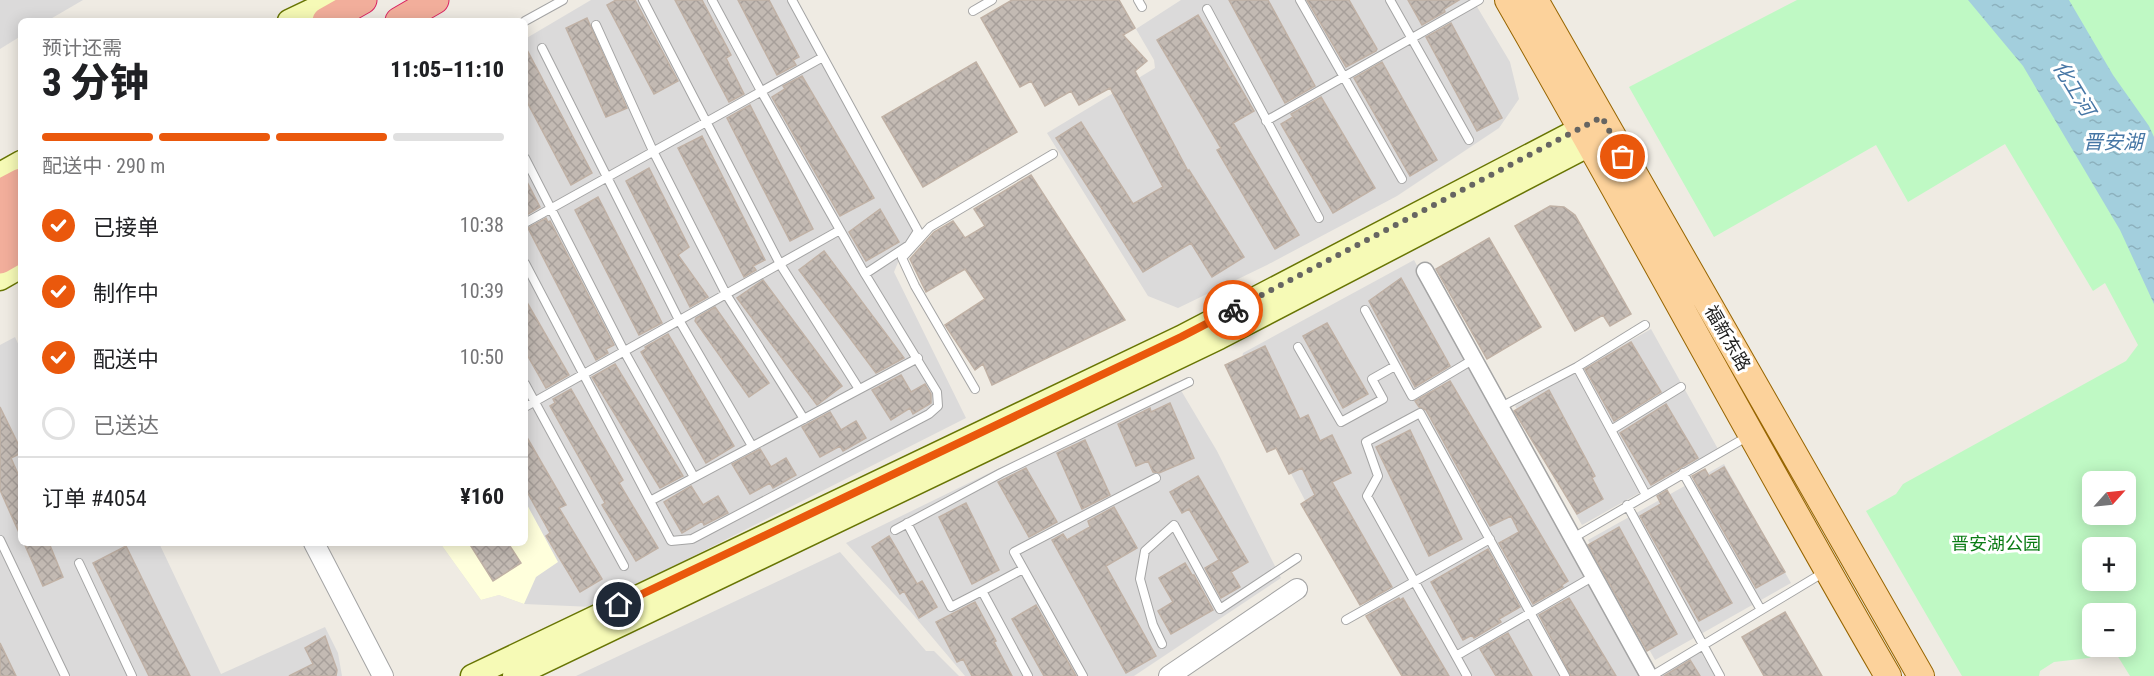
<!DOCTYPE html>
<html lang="zh">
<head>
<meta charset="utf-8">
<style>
	:root { --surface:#fff; --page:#f6f6f6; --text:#202124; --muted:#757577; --line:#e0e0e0; --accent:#ea580c }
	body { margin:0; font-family:"Roboto Condensed","Noto Sans SC",sans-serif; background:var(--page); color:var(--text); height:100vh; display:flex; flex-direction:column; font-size:22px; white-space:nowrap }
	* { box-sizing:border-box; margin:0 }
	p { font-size:20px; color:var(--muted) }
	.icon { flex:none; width:33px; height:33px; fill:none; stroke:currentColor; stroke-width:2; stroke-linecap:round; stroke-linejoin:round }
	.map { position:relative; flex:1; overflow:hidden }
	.panel { position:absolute; left:18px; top:18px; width:510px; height:528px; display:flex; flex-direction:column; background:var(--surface); border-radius:9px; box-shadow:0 3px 15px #0003 }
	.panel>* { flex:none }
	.needle { width:39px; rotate:63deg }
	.buttons { position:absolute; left:2082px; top:471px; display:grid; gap:12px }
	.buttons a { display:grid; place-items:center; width:54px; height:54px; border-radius:9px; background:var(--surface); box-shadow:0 3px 15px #0003; font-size:30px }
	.pin { position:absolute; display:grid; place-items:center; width:51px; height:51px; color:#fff; margin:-26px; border:3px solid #fff; border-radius:50%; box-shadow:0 2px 6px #0007 }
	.courier { position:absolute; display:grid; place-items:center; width:60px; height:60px; margin:-30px; border:4px solid #ea580c; border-radius:50%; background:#fff; color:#222; box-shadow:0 2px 8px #0007 }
	.summary em { font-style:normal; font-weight:800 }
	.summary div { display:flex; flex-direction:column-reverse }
	.summary { display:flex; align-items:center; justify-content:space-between; height:102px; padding:0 24px }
	h1 { font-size:39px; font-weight:800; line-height:45px }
	.bar { display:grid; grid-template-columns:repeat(4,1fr); gap:9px 6px; align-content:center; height:72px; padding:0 24px }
	.bar i { height:8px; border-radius:4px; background:var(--line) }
	.bar .on { background:var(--accent) }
	.bar p { grid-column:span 4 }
	.line { display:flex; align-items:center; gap:15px; padding:0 24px; border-top:2px solid var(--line) }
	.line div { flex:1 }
	ol { padding:0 24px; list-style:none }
	li { display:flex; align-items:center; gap:18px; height:66px }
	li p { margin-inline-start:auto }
	li .icon { padding:6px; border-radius:50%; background:var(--accent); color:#fff; stroke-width:4 }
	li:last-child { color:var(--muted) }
	li i { width:33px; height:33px; border:3px solid var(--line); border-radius:50% }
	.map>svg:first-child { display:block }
	.residential { fill:#dbdada }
	.education { fill:#ffffdc }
	.park { fill:#bff9c4; fill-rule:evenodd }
	.water { fill:url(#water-ripples) }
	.building { fill:url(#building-cross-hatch); stroke:#c0b1a5; stroke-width:1.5 }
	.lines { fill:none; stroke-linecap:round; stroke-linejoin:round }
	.service-casing { stroke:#a4a4a4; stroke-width:10 }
	.minor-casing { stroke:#a4a4a4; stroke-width:19 }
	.tertiary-casing { stroke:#a4a4a4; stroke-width:22 }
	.secondary-casing { stroke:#687504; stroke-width:25 }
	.primary-casing { stroke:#976500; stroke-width:28 }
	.trunk-casing { stroke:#da2361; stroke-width:29 }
	.service { stroke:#fff; stroke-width:8 }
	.minor { stroke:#fff; stroke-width:16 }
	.tertiary { stroke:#fff; stroke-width:20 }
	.secondary { stroke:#f6fab6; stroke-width:22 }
	.primary { stroke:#fcd29b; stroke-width:26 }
	.trunk { stroke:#f2ae9b; stroke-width:27 }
	.done { stroke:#666562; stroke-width:6; stroke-dasharray:0 10.8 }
	.route { stroke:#ea580c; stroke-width:8 }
	.labels { text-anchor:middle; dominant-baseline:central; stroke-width:6; stroke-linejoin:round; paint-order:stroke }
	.street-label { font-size:18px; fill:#1d1d1d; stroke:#fff }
	.park-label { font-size:18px; fill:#0b7c15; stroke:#fff }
	.water-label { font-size:20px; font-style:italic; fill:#4676a5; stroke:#fff }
</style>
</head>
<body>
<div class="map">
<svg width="2154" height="676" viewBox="0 0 2154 676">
	<defs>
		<pattern id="water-ripples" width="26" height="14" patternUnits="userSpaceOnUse" patternTransform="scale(1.5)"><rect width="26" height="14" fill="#a3cfdd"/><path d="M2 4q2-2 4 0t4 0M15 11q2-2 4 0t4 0" fill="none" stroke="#8cb1bd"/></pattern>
		<pattern id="building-cross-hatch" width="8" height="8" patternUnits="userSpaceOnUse" patternTransform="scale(1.5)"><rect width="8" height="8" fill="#c3bab3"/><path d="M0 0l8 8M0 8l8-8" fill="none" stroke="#a79f9a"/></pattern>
	</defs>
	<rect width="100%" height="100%" fill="#efebe3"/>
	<path class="residential" d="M0,0H83L47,21H21V36L0,49Z
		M591,0H788L917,236L899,260L894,272L966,418L593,607L524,604L499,595L481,600L440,543H525V39Z
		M1181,0H1473L1510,62L1519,99L1499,128L1397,196L1267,265L1178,308L1148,296L1047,133L1155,68L1154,60L1136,29Z
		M1414,260L1471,366L1642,676H1405L1309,508L1239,374L1243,353Z
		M1651,329L1718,449L1582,525L1515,406Z
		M15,337L21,350V543H159L221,674L325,627L338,653L342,676H0V345Z
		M1176,382L1217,451L1281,578L1134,676H965L910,611L846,543Z
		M1724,464L1791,583L1655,660L1588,540Z
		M840,552L926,651H934L959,676H576Z
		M1700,651L1715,676H1659Z"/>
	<path class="education" d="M525,501L558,562L536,577L524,604L499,595L481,600L440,543H525Z"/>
	<path class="park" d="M1797,0H2154V676H2130L2112,647L2126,646V614H2092V646L2111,647L2089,658L2054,662L2040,671L2039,676H1962L1866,511L1896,494L1903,484L2126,361L2138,345L2105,283L2093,291L2005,144L1908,202L1876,145L1714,237L1629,87ZM2092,482H2126V514H2092ZM2092,548H2126V580H2092Z"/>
	<path class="water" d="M1968,0H2069L2113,75L2149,126L2154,137V304L2120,230L2023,66Z"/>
	<path class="building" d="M616,0H635L678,81L654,94L607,5Z
		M675,0H702L731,55L726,58L744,94L729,102Z
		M738,0H769L799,57L793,60L796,65L777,75Z
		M1012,0H1119L1135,28L1123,35L1147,61L1135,71L1188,171L1189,170L1244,257L1212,277L1191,243L1143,272L1056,138L1081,122L1133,204L1163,187L1110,88L1079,105L1071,91L1045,106L1031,81L1020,87L981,18Z
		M1229,0H1268L1315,86L1285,103Z
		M1307,0H1349L1377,49L1376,51L1346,67Z
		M1408,0H1459L1444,9L1445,12L1422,25Z
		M1198,15L1254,111L1233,123L1299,235L1275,249L1217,150L1221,148L1157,40Z
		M587,18L627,108L606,117L566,28Z
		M1451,23L1502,118L1477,131L1426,37Z
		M525,46L592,173L571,185L525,98Z
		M976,62L1017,132L923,187L882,117Z
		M1382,62L1437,160L1410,176L1354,78Z
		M802,76L874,198L840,216L772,97L785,89L783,86Z
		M1321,97L1375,188L1333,213L1281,124L1293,117L1291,114Z
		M750,105L813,229L790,241L727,118Z
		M702,136L765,260L753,266L756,270L744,277L678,148Z
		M649,168L689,247L678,255L708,297L690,307L626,181Z
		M1031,175L1125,320L992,385L983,364L975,370L945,325L985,299L965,269L926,292L910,259L934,232L953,221L965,238L985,226L974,209Z
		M525,178L540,207L525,216Z
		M598,197L662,323L639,335L575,210Z
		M1550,206L1564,207L1575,215L1631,314L1610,326L1603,315L1575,331L1515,226Z
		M880,209L899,242L866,261L849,232Z
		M546,218L548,222L550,221L614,345L606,349L608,353L596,360L528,228Z
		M1489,238L1541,327L1487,359L1436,269Z
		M824,251L904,358L876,373L799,270Z
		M1401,278L1450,366L1415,387L1369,301Z
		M763,280L842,386L817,405L737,298Z
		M525,299L569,375L546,388L525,351Z
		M715,307L769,383L749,397L695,321L696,318Z
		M1327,323L1368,394L1343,408L1303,336Z
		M668,334L734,446L706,463L641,352L646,349L645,347Z
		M1631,342L1661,392L1614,421L1585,369Z
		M1265,346L1300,419L1308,415L1320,441L1332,435L1351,473L1332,482L1392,587L1360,605L1301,504L1315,495L1302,468L1289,474L1276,448L1267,452L1225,365Z
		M615,364L683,476L660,488L592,377Z
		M901,375L911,392L925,384L931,394V403L913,414L910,408L891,420L872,390Z
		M1450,381L1568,581L1562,585L1563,587L1533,604L1499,543L1519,532L1511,516L1490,526L1426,410L1419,407L1415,401Z
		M571,389L623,480L619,483L658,548L636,561L602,505L605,503L550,406L555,403L553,399Z
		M1549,390L1595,476L1592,478L1603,499L1577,514L1514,411Z
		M1170,403L1194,458L1159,473L1153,472L1148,461L1136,466L1118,424L1150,408L1151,412Z
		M1666,404L1698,458L1651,485L1620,433Z
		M0,407L21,450V453L11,458L21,481V537L0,490Z
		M830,412L841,430L856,421L866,438L843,451L840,446L820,457L802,427Z
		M1410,430L1462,539L1429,556L1376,447Z
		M525,434L566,505L559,508L602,579L580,592L546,536L550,533L525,488Z
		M1085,440L1110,495L1082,509L1057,453Z
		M760,449L771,467L786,458L796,475L773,488L770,483L750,494L732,464Z
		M1724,467L1785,572L1756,588L1692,476L1705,469L1709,476Z
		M1026,468L1057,522L1029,537L998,482Z
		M1198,476L1248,562L1231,572L1240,587L1221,598L1205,568L1219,560L1189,509L1182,513L1170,492Z
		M691,486L703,505L718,496L728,513L704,525L702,521L682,533L664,502Z
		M1667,490L1732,603L1699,621L1640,516L1661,504L1657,496Z
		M966,503L999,570L972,584L939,517Z
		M1114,507L1137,548L1106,566L1156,656L1126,673L1052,540L1063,534L1067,540L1090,527L1088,521Z
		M1619,527L1677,634L1647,651L1588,545Z
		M889,536L917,584L922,581L937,607L919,618L904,591L900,594L872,547Z
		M24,543H49L63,577L43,586Z
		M469,543H508L521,563L493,581Z
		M126,546L190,676H149L93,563Z
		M1488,549L1520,607L1499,619L1501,622L1474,638L1472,635L1463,640L1431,582Z
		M1185,563L1192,575H1194L1213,610L1171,634L1158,611L1173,602L1159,578Z
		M1399,598L1400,600L1403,598L1449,676H1402L1366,616Z
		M1569,598L1616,676H1571L1539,615Z
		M975,602L996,641L994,642L1012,676H972L963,659L957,662L936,622Z
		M1036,605L1076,676H1044L1012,619Z
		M1785,612L1822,676H1764L1742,637Z
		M1508,633L1532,676H1496L1480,649Z
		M325,636L337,670L336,676H289L313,664L305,648Z
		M0,643L16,676H0Z
		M1690,660L1700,676H1664Z"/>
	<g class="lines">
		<defs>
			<path id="service" d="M643,0L780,264L859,389
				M792,0L918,231L909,245L865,274
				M1138,0L1142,7
				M1300,0L1402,179
				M1390,0L1469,140
				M1207,9L1319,218
				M973,11L992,0
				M525,21L563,0
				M596,25L653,151L726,294L804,419
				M542,48L679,320L752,446
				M1266,121L1479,0
				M525,158L624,351L694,477
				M525,223L823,57
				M525,263L671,541L692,539L929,414L938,406L937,392L865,274L761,91L712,0
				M1365,310L1412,396L1474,359
				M1298,347L1341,422L1383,399L1372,379L1395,366
				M1577,367L1646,495
				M525,384L624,566
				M975,389L915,286L902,258L930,227L1053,154
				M525,407L840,230
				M1501,407L1577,367L1645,325
				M1611,430L1681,387
				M1683,473L1761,610
				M650,501L918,358
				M1627,505L1720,676
				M907,523L951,607L982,591L1028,676
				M895,530L1001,473L1189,382
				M1573,538L1750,435
				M0,540L65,676
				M79,563L132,676
				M982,591L1023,569
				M1346,620L1490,539
				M1162,644L1153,625L1140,579L1145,551L1174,525L1220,609L1297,558
				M1456,656L1594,576
				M1083,676L1014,552L1156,478
				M1467,676L1367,496L1378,476L1366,442L1420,413L1565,676
				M1652,676L1826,571"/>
			<path id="minor" d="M1425,271L1649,676"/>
			<path id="tertiary" d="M314,543L383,676
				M1169,676L1297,589"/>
			<path id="secondary" d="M289,21L333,0
				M0,174L21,162
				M0,279L21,267
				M472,676L1181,337L1595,121
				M514,676L1219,338L1605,137"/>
			<path id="primary" d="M1508,0C1637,224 1758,452 1888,676
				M1535,0L1921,676"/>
			<path id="trunk" d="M326,21L363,0
				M399,21L435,0
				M0,193L21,182
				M0,215L21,203
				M0,239L21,227
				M0,260L21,248"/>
		</defs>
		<use href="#service" class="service-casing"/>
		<use href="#minor" class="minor-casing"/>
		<use href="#tertiary" class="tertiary-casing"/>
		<use href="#secondary" class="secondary-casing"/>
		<use href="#primary" class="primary-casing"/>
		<use href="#trunk" class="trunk-casing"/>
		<use href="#service" class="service"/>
		<use href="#minor" class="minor"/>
		<use href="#tertiary" class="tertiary"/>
		<use href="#secondary" class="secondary"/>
		<use href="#primary" class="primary"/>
		<use href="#trunk" class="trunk"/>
	</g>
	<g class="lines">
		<path class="done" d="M1233,310L1602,117L1623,157"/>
		<path class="route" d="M619,605L1181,337L1233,310"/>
	</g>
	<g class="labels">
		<g class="street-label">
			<text transform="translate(1728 338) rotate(60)">福新东路</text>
		</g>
		<g class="park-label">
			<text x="1996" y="543">晋安湖公园</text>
		</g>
		<g class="water-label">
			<text transform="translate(2074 88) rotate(59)">化工河</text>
			<text x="2113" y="142">晋安湖</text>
		</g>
	</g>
</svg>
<div class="buttons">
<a><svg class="needle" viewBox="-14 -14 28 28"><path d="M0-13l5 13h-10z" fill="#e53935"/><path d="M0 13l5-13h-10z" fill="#757577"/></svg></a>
<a>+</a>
<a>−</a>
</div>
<div class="pin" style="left:1623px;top:157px;background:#ea580c"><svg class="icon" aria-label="bag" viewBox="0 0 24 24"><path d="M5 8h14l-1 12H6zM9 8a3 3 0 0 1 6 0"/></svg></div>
<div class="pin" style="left:619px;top:605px;background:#1f2937"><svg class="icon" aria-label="home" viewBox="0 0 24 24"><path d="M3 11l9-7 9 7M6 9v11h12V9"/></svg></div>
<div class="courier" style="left:1233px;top:310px"><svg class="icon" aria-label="bike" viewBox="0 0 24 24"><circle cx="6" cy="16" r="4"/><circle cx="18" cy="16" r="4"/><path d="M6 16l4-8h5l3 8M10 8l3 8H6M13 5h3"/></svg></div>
<section class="panel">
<div class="summary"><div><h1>3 分钟</h1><p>预计还需</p></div><em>11:05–11:10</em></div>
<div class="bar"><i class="on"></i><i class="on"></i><i class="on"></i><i></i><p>配送中 · 290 m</p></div>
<ol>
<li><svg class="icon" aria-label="check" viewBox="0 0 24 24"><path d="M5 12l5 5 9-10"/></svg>已接单<p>10:38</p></li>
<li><svg class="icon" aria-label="check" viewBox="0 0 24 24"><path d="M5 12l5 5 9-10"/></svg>制作中<p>10:39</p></li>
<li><svg class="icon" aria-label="check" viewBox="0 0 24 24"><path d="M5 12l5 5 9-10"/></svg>配送中<p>10:50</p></li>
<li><i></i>已送达</li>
</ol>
<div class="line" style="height:78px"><div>订单 #4054</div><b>¥160</b></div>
</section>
</div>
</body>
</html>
